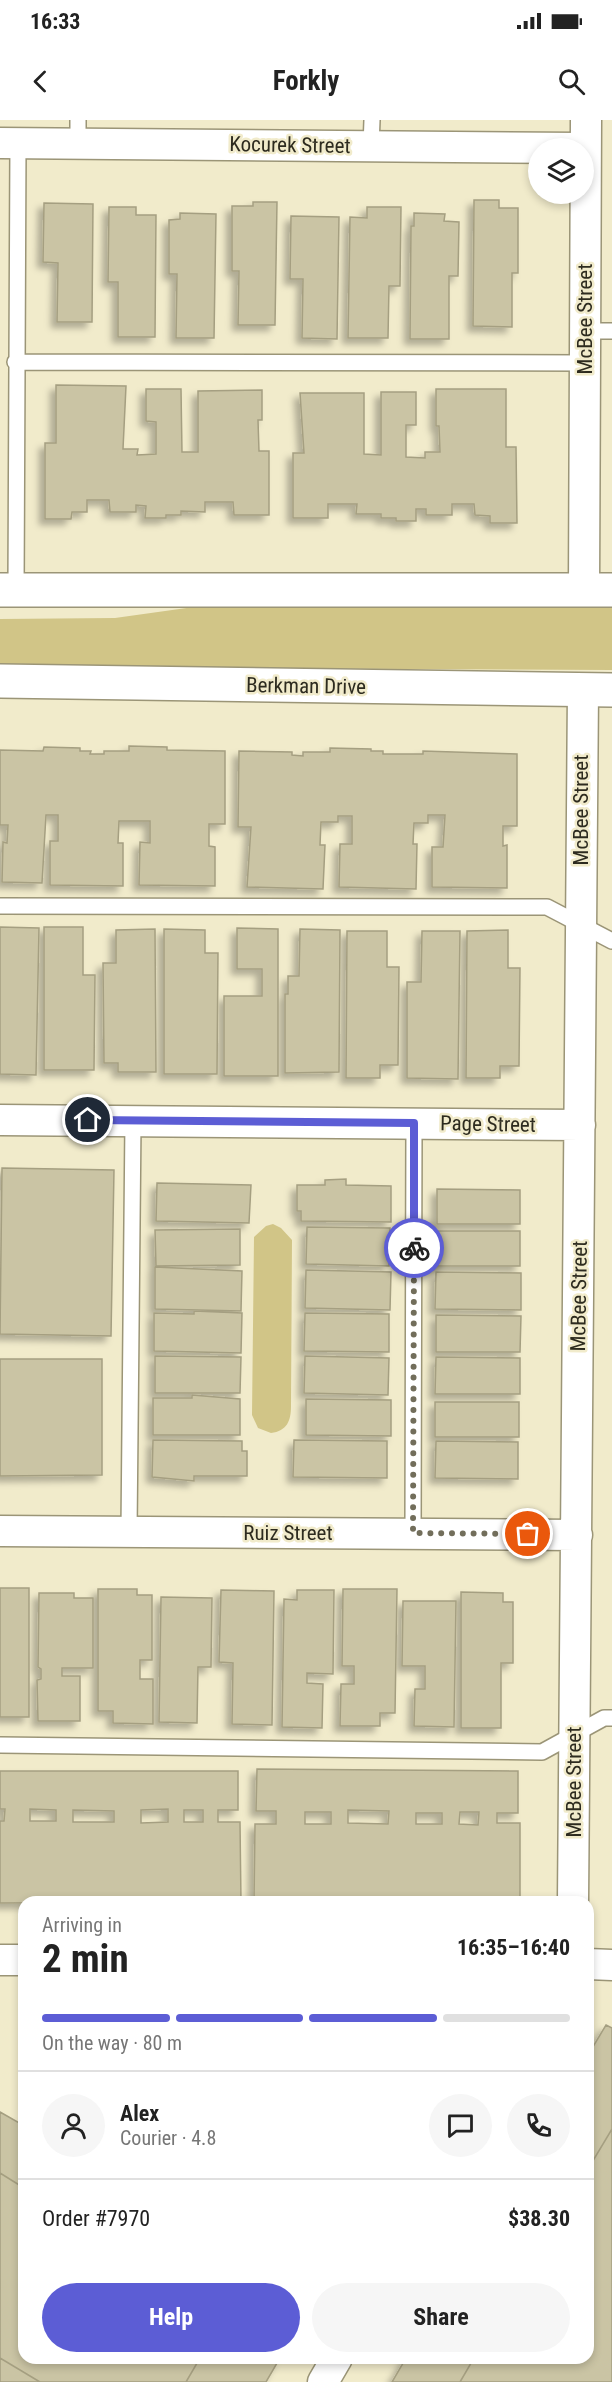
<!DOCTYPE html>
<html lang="en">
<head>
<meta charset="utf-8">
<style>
	:root { --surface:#fff; --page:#f6f6f6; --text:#222; --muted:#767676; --line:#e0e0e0; --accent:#5c5dd5 }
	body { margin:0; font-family:"Roboto Condensed",sans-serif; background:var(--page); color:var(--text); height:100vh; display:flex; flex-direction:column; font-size:22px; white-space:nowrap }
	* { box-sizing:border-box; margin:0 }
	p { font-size:20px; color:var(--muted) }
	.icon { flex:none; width:33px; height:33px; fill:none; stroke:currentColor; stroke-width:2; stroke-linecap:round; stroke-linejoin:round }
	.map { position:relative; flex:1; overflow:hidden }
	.drawer { position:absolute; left:18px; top:1776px; width:576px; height:468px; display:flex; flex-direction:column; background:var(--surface); border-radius:18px; box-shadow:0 3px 9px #0003 }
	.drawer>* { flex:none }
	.tools { position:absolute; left:528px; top:18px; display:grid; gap:12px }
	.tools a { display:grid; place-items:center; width:66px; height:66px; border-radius:50%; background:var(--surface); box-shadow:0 3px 9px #0003; font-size:30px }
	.pin { position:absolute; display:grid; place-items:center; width:51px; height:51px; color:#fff; margin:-26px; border:3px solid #fff; border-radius:50%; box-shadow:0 2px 6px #0007 }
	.courier { position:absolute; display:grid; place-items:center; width:60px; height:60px; margin:-30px; border:4px solid #5c5dd5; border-radius:50%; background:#fff; color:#222; box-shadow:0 2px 8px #0007 }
	.summary em { font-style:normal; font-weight:700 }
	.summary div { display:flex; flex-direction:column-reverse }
	.summary { display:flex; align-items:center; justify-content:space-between; height:102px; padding:0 24px }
	h1 { font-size:39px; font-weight:700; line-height:45px }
	.bar { display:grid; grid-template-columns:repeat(4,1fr); gap:9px 6px; align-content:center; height:72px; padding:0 24px }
	.bar i { height:8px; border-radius:4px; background:var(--line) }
	.bar .active { background:var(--accent) }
	.bar p { grid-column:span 4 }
	.line { display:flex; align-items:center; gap:15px; padding:0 24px; border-top:2px solid var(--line) }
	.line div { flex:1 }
	.round { display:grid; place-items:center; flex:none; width:63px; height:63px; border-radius:32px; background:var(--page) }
	.primary-button { display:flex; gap:12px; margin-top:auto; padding:12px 24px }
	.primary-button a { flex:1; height:69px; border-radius:36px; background:var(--accent); color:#fff; font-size:24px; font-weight:700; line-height:69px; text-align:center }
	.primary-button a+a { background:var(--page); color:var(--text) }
	.status { display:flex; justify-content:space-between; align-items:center; height:42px; padding:0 30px; background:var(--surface); direction:ltr }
	.status svg { height:16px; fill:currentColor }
	header { display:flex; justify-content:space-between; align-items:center; height:78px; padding:0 24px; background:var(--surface); font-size:27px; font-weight:700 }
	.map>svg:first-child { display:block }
	.green { fill:#d1c587 }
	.building { fill:#cac4a4; stroke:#a59f81; stroke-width:1.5; fill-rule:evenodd; filter:url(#shadow) }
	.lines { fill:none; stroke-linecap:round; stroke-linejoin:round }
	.service-casing { stroke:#9b9577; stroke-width:18 }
	.minor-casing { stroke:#9b9577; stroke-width:33 }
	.tertiary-casing { stroke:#9b9577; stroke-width:36 }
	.service { stroke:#fff; stroke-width:15 }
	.minor { stroke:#fff; stroke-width:30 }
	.tertiary { stroke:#fff; stroke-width:33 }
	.done { stroke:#726e5b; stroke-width:6; stroke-dasharray:0 10.8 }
	.route { stroke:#5c5dd5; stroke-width:8 }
	.labels { text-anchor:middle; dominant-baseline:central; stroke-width:5; stroke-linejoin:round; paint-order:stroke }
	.street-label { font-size:21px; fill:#2d2b1f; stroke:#f1ebcb }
</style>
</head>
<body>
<div class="status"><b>16:33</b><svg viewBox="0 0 49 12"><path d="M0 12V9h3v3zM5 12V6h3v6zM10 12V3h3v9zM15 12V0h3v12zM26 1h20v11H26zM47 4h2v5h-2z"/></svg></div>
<header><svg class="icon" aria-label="back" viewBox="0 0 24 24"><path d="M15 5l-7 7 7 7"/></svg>Forkly<svg class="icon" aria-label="search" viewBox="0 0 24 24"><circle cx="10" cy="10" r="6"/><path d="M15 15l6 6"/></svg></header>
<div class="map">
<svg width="612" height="2262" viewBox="0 0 612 2262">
	<defs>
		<filter id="shadow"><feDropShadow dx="-5.5" dy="5.5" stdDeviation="3" flood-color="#0004"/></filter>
	</defs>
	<rect width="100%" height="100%" fill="#f1ebcb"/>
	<path class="green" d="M208,485L612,486V550L0,547V499L115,498Z
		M273,1104L281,1108L292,1120L291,1286C291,1301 287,1311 271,1313L258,1308L252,1295L254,1117L266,1106Z"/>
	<path class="building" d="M474,80H499V88H518V153H512V207L473,206Z
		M253,82H277L275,205H238L239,151H232V86H253Z
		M44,83L93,84L92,202H57L58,143L43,142Z
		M109,87H136V95H156L155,217H118V162H108Z
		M367,87H401L400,166H389L388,218H348L350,97L367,98Z
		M180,93L216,94L214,218H176L177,154H169V100L180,99Z
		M414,93L445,94L444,101L459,102L458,156H449V219H410L411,106H414Z
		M291,96L339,97L337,219L302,218L303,159H290Z
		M56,265L126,266L123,329H138L137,335L156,334V302L146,301V269H181L182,332H198V271L262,270V300H258L259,331H269V395H234L233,382H205V392L181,391V395H166V398H145L146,386L136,385V392H110L109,380H87V392H72L71,399H45V323H56Z
		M436,269H506V327H516L517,403H490V396L475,395L474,384H452V395H426V389H416V401H396V398H381V394H356L357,384H328V398H293V333H304L300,273H364V334L381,335V272H416V305H406V337L425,338V332H440L439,306H436Z
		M129,626L167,627V630L225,631V704H209V726L215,727V766L139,765L140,722L150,723V701H119L118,723H123V766L50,765V721H58V695H46L42,763L2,762L3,722L7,723L8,705H0V630L43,631L44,627L80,628V631H91L90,634H104V631H129Z
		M330,628L371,629V631H383V634H423V631L517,634V706H503V726L507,725V768L432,767V727H443L445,695H428V703H414L413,724H417L416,769L339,767L340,724H352V696H338V702H321L320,725H325L323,769L247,767L251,707H238L239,631L292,632V635L303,636V632H330Z
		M0,807L39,808L36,955L0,954Z
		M44,807H83V855H95L94,950H44Z
		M237,808L278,809V956H224V876H262V849H237Z
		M155,809L156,952H118V943H104L103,843H116V810Z
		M164,809L205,810V833H218L217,954H164Z
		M300,809L340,810L339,952L285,953V874H288V856H299Z
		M508,810V848H520L519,946H500V958H466L467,811Z
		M347,811H387V847H399L398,945H380V958H346Z
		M422,811H460L458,959L407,958V862H421Z
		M2,1048L114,1050L111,1216L0,1214Z
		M346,1059V1065L391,1066V1102L301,1101V1091H297V1065H325V1060Z
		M157,1063L251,1065L249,1103L156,1101Z
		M437,1069L520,1070V1104H437Z
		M307,1107L390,1108L389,1146L306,1144Z
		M240,1109V1145L156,1146L155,1110Z
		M436,1111H520V1146H436Z
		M155,1147L242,1151L241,1191L155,1189Z
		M306,1150L391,1152L390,1190L305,1188Z
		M436,1152L521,1153V1190L435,1189Z
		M194,1191L242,1193L241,1233L154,1231V1193L194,1194Z
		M305,1193L389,1194V1232L304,1231Z
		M436,1195L521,1196L520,1232H436Z
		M155,1236L241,1237L240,1273H155Z
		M305,1236L389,1238L388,1275L304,1273Z
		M436,1237L520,1238V1274H435Z
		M0,1239H102V1355L0,1356Z
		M192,1275L240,1279V1315H153V1278H192Z
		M306,1279L391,1280V1316L306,1315Z
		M435,1282H519V1317H435Z
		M153,1320L242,1321V1331H247V1356H194V1361L152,1357Z
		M294,1320L387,1321V1358L293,1357Z
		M436,1321L518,1322V1359L435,1358Z
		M0,1468H29V1597H0Z
		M98,1469H137V1475H152V1540H140V1559H153V1604L113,1603V1591H98Z
		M343,1469H397L395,1593H380V1606H340L341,1564H354V1546H342Z
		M221,1470L274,1471L272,1605L232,1604L233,1543L219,1542Z
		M297,1470H334L333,1554L307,1553V1563L323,1564L322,1608L282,1607L284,1479L297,1480Z
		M461,1472L503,1473V1482H513V1543H501V1608H461Z
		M39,1473H74V1478H93V1548H62V1556H80V1601H38L37,1560L41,1559V1549L38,1547Z
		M161,1477L212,1478L211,1547H198L197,1603L159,1602Z
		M403,1481H456L454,1607L414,1606L415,1569H425V1546H402Z
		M257,1649L518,1651V1693H497V1703H520V1782H254L255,1704H276V1691H256ZM348,1690L389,1691L388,1704L348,1703ZM305,1692H331V1704H305ZM460,1692H479L478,1705L459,1704ZM416,1693H442V1704H416Z
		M0,1651H238V1690H218V1702H240L241,1782L0,1783V1701H4L5,1689H0ZM30,1689L56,1690V1701H30ZM168,1689V1702L141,1703V1690ZM73,1690L114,1691V1702H73ZM184,1690H203V1702H184Z
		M606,1905L612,1908V2009L588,2049V1935Z
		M0,1992L21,2004L24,1999V2068L0,2053Z
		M612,2009V2262H460L474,2238H588V2049Z
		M0,2053L24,2068V2238H200L186,2262H40L0,2238Z
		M0,2238L40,2262H0Z
		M200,2238H280L266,2262H186Z
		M406,2238H474L460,2262H392Z"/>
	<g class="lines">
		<defs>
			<path id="service" d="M78,23V0
				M371,26L372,0
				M585,211H612
				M15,242L585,243
				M16,470L18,23
				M0,786L547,787L612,821
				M129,1411L133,1001
				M413,1413L414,1003
				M0,1625L542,1632L604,1598H612"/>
			<path id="minor" d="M0,23L580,28
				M584,469L586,0
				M0,1000L580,1005
				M0,1411L577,1415
				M573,1782L583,570
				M0,1840H24
				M588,1844L612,1845
				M323,2262L337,2238"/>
			<path id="tertiary" d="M0,470H612
				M0,561L612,570"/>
		</defs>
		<use href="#service" class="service-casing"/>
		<use href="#minor" class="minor-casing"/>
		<use href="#tertiary" class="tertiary-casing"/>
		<use href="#service" class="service"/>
		<use href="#minor" class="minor"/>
		<use href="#tertiary" class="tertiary"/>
	</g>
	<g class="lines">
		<path class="done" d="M414,1128L413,1413L528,1414"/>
		<path class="route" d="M88,1000L414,1003V1128"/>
	</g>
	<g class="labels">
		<g class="street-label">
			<text transform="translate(290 25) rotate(1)">Kocurek Street</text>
			<text transform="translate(585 199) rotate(-90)">McBee Street</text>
			<text transform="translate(306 566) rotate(1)">Berkman Drive</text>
			<text transform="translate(581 690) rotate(-90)">McBee Street</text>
			<text transform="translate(488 1004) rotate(1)">Page Street</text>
			<text transform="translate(579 1176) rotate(-89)">McBee Street</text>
			<text x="288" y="1413">Ruiz Street</text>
			<text transform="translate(574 1662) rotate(-90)">McBee Street</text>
		</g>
	</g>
</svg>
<div class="tools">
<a><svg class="icon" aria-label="layers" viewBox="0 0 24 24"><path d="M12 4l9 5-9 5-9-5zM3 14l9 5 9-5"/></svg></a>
</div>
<div class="pin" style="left:528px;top:1414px;background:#ea580c"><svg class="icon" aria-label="bag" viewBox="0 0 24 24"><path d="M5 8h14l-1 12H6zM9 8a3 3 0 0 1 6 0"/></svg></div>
<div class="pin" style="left:88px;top:1000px;background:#1f2937"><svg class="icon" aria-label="home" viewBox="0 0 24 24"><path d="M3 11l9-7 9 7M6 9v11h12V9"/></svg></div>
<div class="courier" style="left:414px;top:1128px"><svg class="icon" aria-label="bike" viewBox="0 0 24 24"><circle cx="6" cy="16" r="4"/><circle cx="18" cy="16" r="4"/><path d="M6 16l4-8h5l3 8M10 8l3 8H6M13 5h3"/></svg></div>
<section class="drawer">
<div class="summary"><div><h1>2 min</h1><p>Arriving in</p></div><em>16:35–16:40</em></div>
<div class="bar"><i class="active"></i><i class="active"></i><i class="active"></i><i></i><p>On the way · 80 m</p></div>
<div class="line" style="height:108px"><a class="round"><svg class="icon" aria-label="person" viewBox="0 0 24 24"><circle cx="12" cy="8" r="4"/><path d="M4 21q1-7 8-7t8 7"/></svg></a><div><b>Alex</b><p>Courier · 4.8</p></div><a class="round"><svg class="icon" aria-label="chat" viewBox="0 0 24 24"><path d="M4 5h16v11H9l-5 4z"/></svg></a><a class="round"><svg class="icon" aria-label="phone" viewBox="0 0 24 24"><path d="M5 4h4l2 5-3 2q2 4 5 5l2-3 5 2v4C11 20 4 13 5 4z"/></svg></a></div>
<div class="line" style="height:78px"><div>Order #7970</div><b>$38.30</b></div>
<div class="primary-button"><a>Help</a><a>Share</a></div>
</section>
</div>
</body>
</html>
